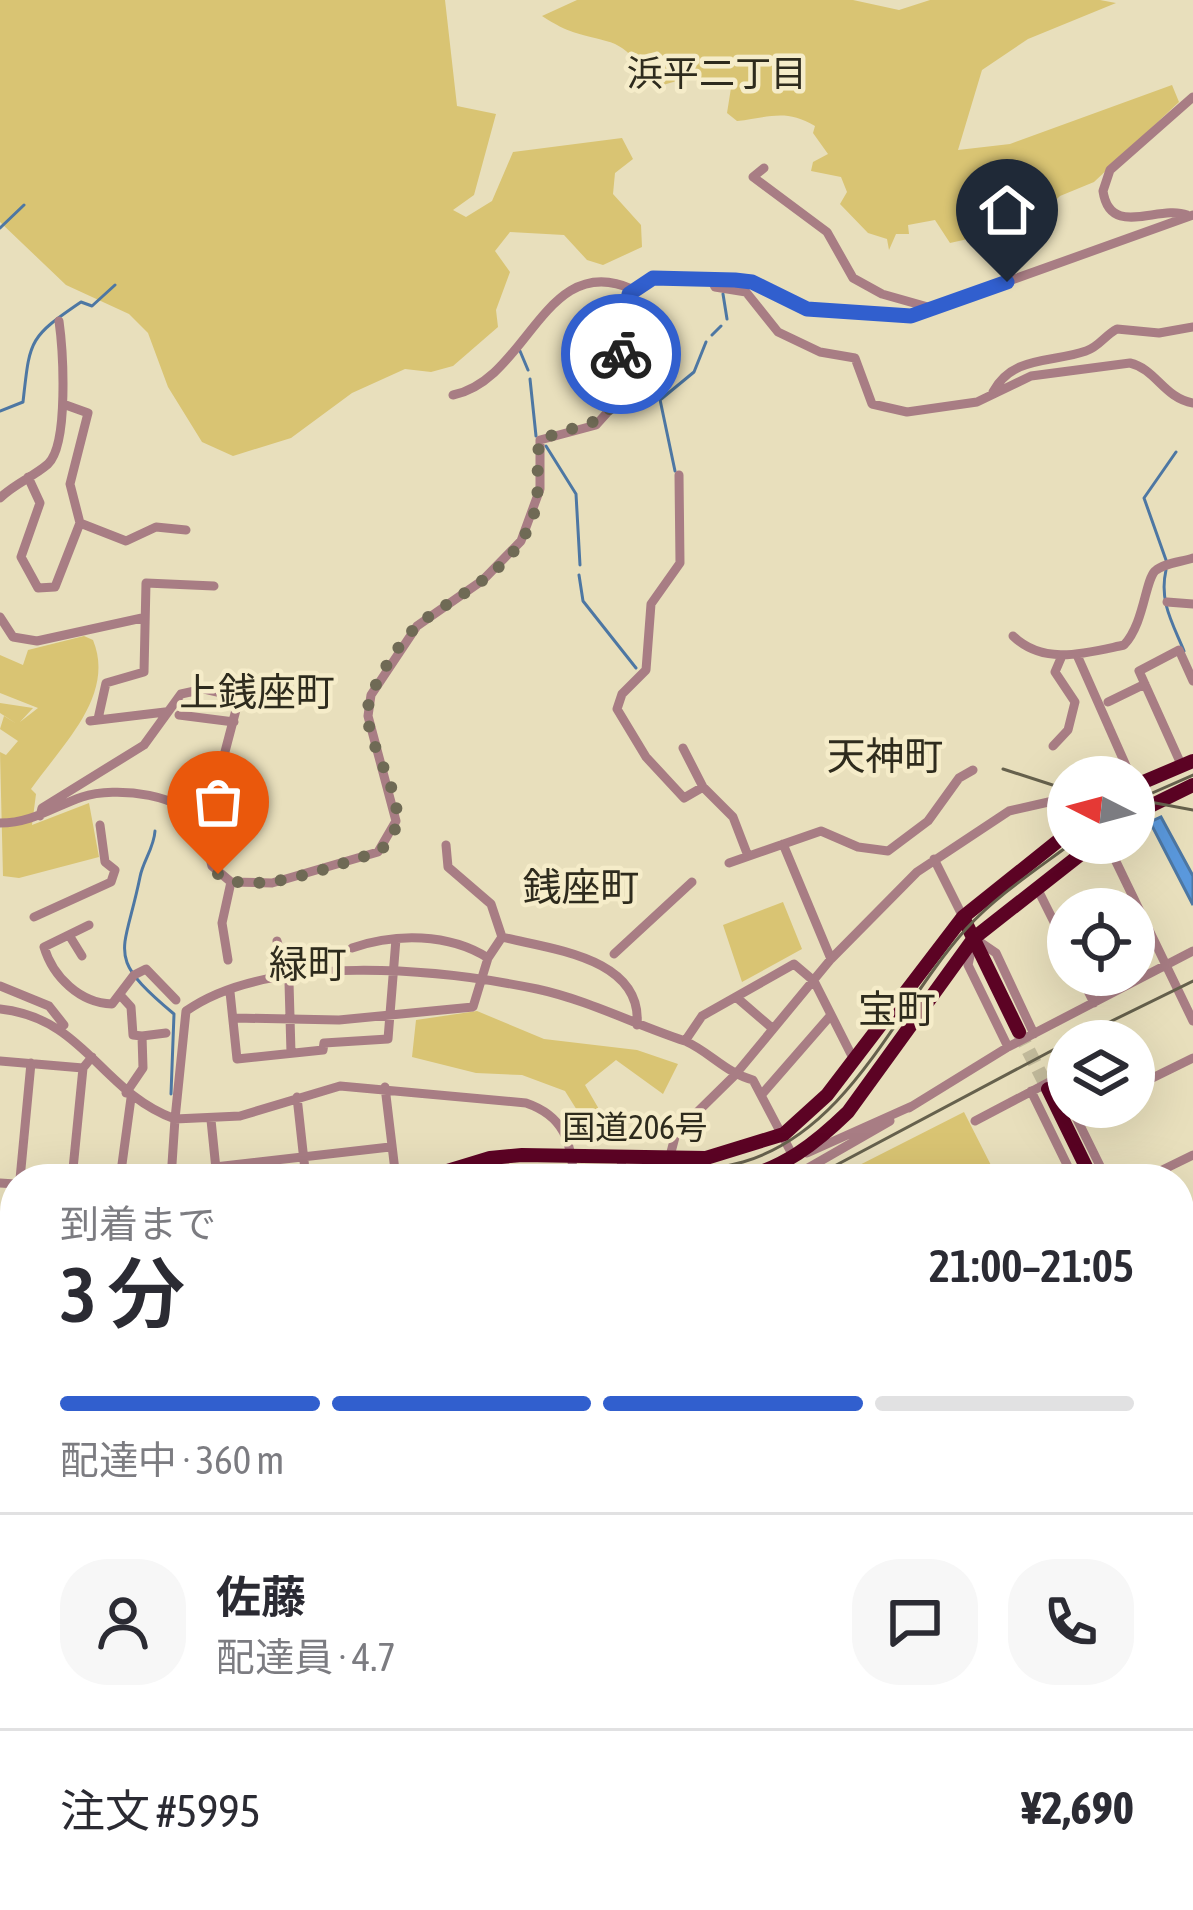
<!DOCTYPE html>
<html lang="ja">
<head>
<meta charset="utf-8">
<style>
	:root { --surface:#fff; --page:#f7f7f7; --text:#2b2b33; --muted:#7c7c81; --line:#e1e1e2; --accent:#315fce }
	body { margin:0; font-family:"Asap Condensed","Noto Sans JP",sans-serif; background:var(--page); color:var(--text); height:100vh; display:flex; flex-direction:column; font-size:45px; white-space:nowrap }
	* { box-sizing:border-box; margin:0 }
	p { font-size:39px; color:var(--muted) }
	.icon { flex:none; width:66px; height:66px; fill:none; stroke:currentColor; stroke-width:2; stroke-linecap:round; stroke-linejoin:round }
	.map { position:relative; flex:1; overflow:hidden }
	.panel { position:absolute; left:0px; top:1164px; width:1194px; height:747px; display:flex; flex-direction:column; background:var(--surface); border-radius:48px 48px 0 0; box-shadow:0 12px 48px #0002 }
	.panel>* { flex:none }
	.needle { width:78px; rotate:276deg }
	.tools { position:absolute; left:1047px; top:756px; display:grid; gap:24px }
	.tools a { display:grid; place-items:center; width:108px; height:108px; border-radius:50%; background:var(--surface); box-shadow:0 12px 48px #0002; font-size:60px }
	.pin { position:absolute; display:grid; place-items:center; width:102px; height:102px; color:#fff; margin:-123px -51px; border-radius:50% 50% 50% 0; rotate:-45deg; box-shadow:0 0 12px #0007 }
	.pin .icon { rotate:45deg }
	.courier { position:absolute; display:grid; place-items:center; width:120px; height:120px; margin:-60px; border:9px solid #315fce; border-radius:50%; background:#fff; color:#222; box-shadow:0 3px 15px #0007 }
	.summary em { font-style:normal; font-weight:600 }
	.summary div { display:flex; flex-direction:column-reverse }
	.summary { display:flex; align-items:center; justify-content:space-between; height:204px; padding:0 60px }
	h1 { font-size:78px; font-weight:600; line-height:90px }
	.bar { display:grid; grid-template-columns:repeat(4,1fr); gap:18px 12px; align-content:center; height:144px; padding:0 60px }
	.bar i { height:15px; border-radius:9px; background:var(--line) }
	.bar .active { background:var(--accent) }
	.bar p { grid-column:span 4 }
	.line { display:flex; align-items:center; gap:30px; padding:0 60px; border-top:3px solid var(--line) }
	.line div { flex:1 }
	.round { display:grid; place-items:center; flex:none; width:126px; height:126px; border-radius:48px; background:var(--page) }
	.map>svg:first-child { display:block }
	.education { fill:#d9d0e5 }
	.green { fill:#d9c473 }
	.water { fill:#5a98dc; stroke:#4d77a3; stroke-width:3 }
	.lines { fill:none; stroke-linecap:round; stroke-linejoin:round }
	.stream { stroke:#4d77a3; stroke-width:3 }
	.river { stroke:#5a98dc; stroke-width:15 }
	.highway-tunnel { stroke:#c3bb9c; stroke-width:14; stroke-dasharray:14 7; stroke-linecap:butt }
	.minor { stroke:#a87d84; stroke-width:9 }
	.major { stroke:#722b3c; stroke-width:12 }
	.highway { stroke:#5c0324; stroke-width:14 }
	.tram { stroke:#66614d; stroke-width:3 }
	.rail { stroke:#66614d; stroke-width:3 }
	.done { stroke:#6f6a55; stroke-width:12; stroke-dasharray:0 21.6 }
	.route { stroke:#315fce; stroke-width:15 }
	.labels { text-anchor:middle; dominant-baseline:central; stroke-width:9; stroke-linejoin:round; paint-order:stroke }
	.street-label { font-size:33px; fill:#2e2b1d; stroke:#f5ecc9 }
	.neighbourhood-label { font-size:36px; fill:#2e2b1d; stroke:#f5ecc9 }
	.quarter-label { font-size:39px; fill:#2e2b1d; stroke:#f5ecc9 }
</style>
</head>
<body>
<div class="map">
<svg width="1193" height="1910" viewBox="0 0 1193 1910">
	<rect width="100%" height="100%" fill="#e8dfbc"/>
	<path class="education" d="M1179,1779H1193V1907L1068,1910L1060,1896H1179Z"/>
	<path class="green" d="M0,0H445L457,106L496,114L474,195L453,210L466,217L492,201L513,152L622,138L633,159L615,173L613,194L641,225L642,247L603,265L587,260L564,235L510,232L495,251L510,272L496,310L498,327L453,366L431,372L405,369L352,393L291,438L233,456L202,442L168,387L148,333L129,314L66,285L0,222Z
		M577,0H853L899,10L930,0H1100L1116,3L1028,39L982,70L958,150L1010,144L1172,85L1179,102L1094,182L1060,196L1030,225L950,243L935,220L908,225L909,234H896L889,250L887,239L868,233L840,204L847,192L841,177L811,171L813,162L828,154L813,133L815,126C785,108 768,118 737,121L727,113L731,88L687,78L656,87C642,72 632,47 606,41C577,33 570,34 542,16Z
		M84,636L93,640C116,696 61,746 31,789L36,794L32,825L89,803L99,857L19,878L3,876L0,752L6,755L18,741L0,729L4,716L17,724L0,713V703L33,708L20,722L38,708L0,693V655L23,665L28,650Z
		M783,902L802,949L742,982L723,925Z
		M477,1011L544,1039L637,1050L678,1064L663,1094L616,1060L585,1085L611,1130L595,1139L565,1091L522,1075L476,1073L412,1057L416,1020Z
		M964,1112L998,1179H832Z"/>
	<path class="water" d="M1161,817L1193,876V905L1150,822Z
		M1193,1311V1416L1179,1424V1318Z"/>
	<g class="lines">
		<path class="stream" d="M0,228L24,205
			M723,294L727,319
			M650,312L654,371L675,471
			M712,335L721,326
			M520,351L528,370
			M530,379L536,436
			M660,400L694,372L706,342
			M0,411L23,402C30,340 28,338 81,302L92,306L115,285
			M546,446L576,494L580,565
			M1166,560L1144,498L1176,452
			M1166,570C1159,601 1172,622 1184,651
			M579,575L583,601L636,668
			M155,831C154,848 143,861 140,877C124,956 104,955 174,1014L171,1094"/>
		<path class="river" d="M511,1910L521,1896"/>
		<path class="highway-tunnel" d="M1019,1032L1048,1089"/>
		<path class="minor" d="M764,168L753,177L827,232L853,278L882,294L935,309
			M1187,215C1159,204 1110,239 1103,191L1110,170L1193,97
			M711,279L715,287L746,292L778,332L820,352L855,358L872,404L907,412L977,402L1031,376L1130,363C1156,369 1164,398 1193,403
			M993,392C1013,355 1052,363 1086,351C1099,347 1105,335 1117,329L1159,333L1193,327
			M453,395C528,380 544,250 632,289
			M63,404L88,413L70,484L80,523L126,541L156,527L186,530
			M679,475L680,563L651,604L646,670L622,694L617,709L646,757L684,798L703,787L733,817L748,856
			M28,477L40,503L21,557L38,588L55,587L80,523
			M0,498C14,484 33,477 48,464C69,444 63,350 59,321
			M1167,602L1193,604
			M0,617L13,637L37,641L142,618
			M1013,636C1044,666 1086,653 1124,645C1144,624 1145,581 1155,571C1164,563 1181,562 1193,558
			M1077,655L1131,777
			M1108,702L1145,684
			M179,715L234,722
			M98,719L106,683L144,672L146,583L214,586
			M90,721L165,712
			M1053,746L1068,730L1075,702L1055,672L1061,658
			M683,748L703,787
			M1181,764L1139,671L1179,650L1193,681
			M1089,777L1125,767
			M40,816L42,808L144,745L181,694L204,689L269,704L285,700
			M0,823C32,823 53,807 82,797C115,786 187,793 205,829C211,840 208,854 212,866L231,882L272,883L378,852L396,821L368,716L371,695L417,626L483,580L521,541L540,489V440L596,425L614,405L625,303L632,289L653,278L735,279L752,282L807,309L911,316L1193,215
			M205,828L237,706
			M1107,843L1193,1021
			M783,844L831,959
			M446,845L448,867L491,904L502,937C549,949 643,957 637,1025
			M934,859L963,917
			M729,863L821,831L858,847L888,851L928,821L959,778L973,770
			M1037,888L1068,950
			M34,917L111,882L115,870L105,862L100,825
			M89,925L44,947C53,977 80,1003 112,1004L134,975L146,969L176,1000
			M69,935L82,956
			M277,941L289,982L291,1053
			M352,948C395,933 449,933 488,958
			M614,954L692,882
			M228,960L222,923L231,882
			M1080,975L1094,1003
			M0,986L49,1006L64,1025
			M230,992L237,1059L323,1050L324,1043L388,1039L396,939
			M121,996L131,1007L133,1035L142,1036L143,1068L126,1093
			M736,997L772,1028
			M0,1009C85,1018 101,1092 175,1119L171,1179
			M236,1018L339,1020L473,1007L488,958L502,937
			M142,1036L166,1033
			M685,1041L702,1016L794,964L814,981L854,1060
			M1008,1047L968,965L974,938L996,953L1034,1034
			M0,1061L83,1068
			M385,1087L396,1179
			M1134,1087L1193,1058
			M1031,1091L1074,1179
			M763,1093L831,1015
			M297,1097L306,1179
			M1071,1107L1101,1168L1098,1179
			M909,1108L1008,1047L1193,951
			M1075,1116L1093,1107
			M211,1120L217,1179
			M975,1121L1057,1078L1068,1101
			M807,1153L912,1106
			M215,1167L390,1147
			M20,1179L31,1063
			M72,1179L83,1068L92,1057
			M120,1179L131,1098
			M574,1179C571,1141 564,1116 526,1103L340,1086L240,1116L175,1119L186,1011C270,952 440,969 537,989C588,1000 636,1025 685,1041C710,1052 726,1073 753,1080L793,1156
			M620,1179L622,1158
			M664,1179L676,1133L735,1075L831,959L917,872L1009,811L1053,801L1068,790
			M789,1179L890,1121
			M1144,1179L1193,1155
			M0,1183L15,1184
			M11,1283L15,1240
			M0,1421H15
			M1179,1438L1193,1428
			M1193,1667V1681
			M1179,1716L1193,1713
			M0,1766L15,1758
			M1187,1775L1193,1747
			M0,1798L15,1811
			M0,1810L10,1821L0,1865
			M162,1896L172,1910
			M327,1896L354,1910
			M446,1896L477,1910
			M708,1896L714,1910
			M1002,1896L1012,1902L1013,1910
			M1054,1896L1062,1910
			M1012,1902L1032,1896
			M31,1910L36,1896
			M148,1910L152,1896
			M394,1910L402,1896
			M632,1910L668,1896
			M800,1910L813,1896
			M828,1910L834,1896"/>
		<path class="major" d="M1179,1277L1193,1270
			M1179,1292L1193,1285
			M0,1548L15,1551
			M0,1558L15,1561
			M0,1568L15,1571
			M0,1577L15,1580
			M0,1669L15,1674"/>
		<path class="highway" d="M1134,786L1193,761
			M1134,814L1193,785
			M963,917L1019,1032
			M1048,1089L1092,1179
			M421,1179L490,1158L522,1155L706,1158L784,1134L827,1095L963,917L1068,833
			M738,1179C784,1168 815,1144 848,1112L974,938L1095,843
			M0,1285L15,1283
			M0,1309L15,1307
			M1179,1361L1193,1390"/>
		<path class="tram" d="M1134,801L1193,775
			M453,1179C548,1149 649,1189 743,1162C851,1130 896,1007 966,929C996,896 1036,870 1072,843
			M0,1295L15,1293"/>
		<path class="rail" d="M1003,769L1068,790
			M1134,799L1193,810
			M1071,1041L1193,981
			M810,1179L1068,1042
			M0,1410L15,1409"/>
	</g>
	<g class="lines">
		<path class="done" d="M218,874C252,900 340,863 378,852C432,811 351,744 371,696C380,673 404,635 424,620C463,592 512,570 531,522C543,494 534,467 540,440C601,415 616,433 621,354"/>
		<path class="route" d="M621,354L629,294L653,278L735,280L752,282L807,309L911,316L1007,282"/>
	</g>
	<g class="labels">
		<g class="street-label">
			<text x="635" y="1127">国道206号</text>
		</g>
		<g class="neighbourhood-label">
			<text x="717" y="73">浜平二丁目</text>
		</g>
		<g class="quarter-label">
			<text x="257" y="692">上銭座町</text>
			<text x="885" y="756">天神町</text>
			<text x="581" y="887">銭座町</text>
			<text x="308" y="964">緑町</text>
			<text x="897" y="1009">宝町</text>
		</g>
	</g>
</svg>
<div class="tools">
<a><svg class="needle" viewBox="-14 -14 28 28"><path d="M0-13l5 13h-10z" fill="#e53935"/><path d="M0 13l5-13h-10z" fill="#7c7c81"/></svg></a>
<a><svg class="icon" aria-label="locate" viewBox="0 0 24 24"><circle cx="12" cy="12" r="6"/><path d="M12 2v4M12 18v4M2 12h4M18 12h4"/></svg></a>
<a><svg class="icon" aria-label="layers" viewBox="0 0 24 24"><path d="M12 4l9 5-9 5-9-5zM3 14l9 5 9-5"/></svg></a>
</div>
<div class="pin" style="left:218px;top:874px;background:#ea580c"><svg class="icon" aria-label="bag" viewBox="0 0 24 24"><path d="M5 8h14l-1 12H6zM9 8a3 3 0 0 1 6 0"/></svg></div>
<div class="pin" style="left:1007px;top:282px;background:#1f2937"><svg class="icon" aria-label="home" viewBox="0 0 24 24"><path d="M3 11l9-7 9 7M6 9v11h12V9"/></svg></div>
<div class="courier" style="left:621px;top:354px"><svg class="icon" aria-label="bike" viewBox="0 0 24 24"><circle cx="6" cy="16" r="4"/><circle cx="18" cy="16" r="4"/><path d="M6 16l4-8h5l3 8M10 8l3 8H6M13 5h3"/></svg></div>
<section class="panel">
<div class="summary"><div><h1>3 分</h1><p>到着まで</p></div><em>21:00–21:05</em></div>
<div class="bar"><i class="active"></i><i class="active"></i><i class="active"></i><i></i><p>配達中 · 360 m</p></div>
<div class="line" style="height:216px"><a class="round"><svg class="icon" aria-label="person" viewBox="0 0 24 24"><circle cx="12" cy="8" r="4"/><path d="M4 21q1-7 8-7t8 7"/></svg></a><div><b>佐藤</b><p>配達員 · 4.7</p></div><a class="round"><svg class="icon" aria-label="chat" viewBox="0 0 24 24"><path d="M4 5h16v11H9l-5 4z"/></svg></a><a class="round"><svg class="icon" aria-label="phone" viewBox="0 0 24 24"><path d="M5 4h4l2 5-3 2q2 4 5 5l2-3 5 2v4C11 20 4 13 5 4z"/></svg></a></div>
<div class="line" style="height:156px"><div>注文 #5995</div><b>¥2,690</b></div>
</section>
</div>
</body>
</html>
